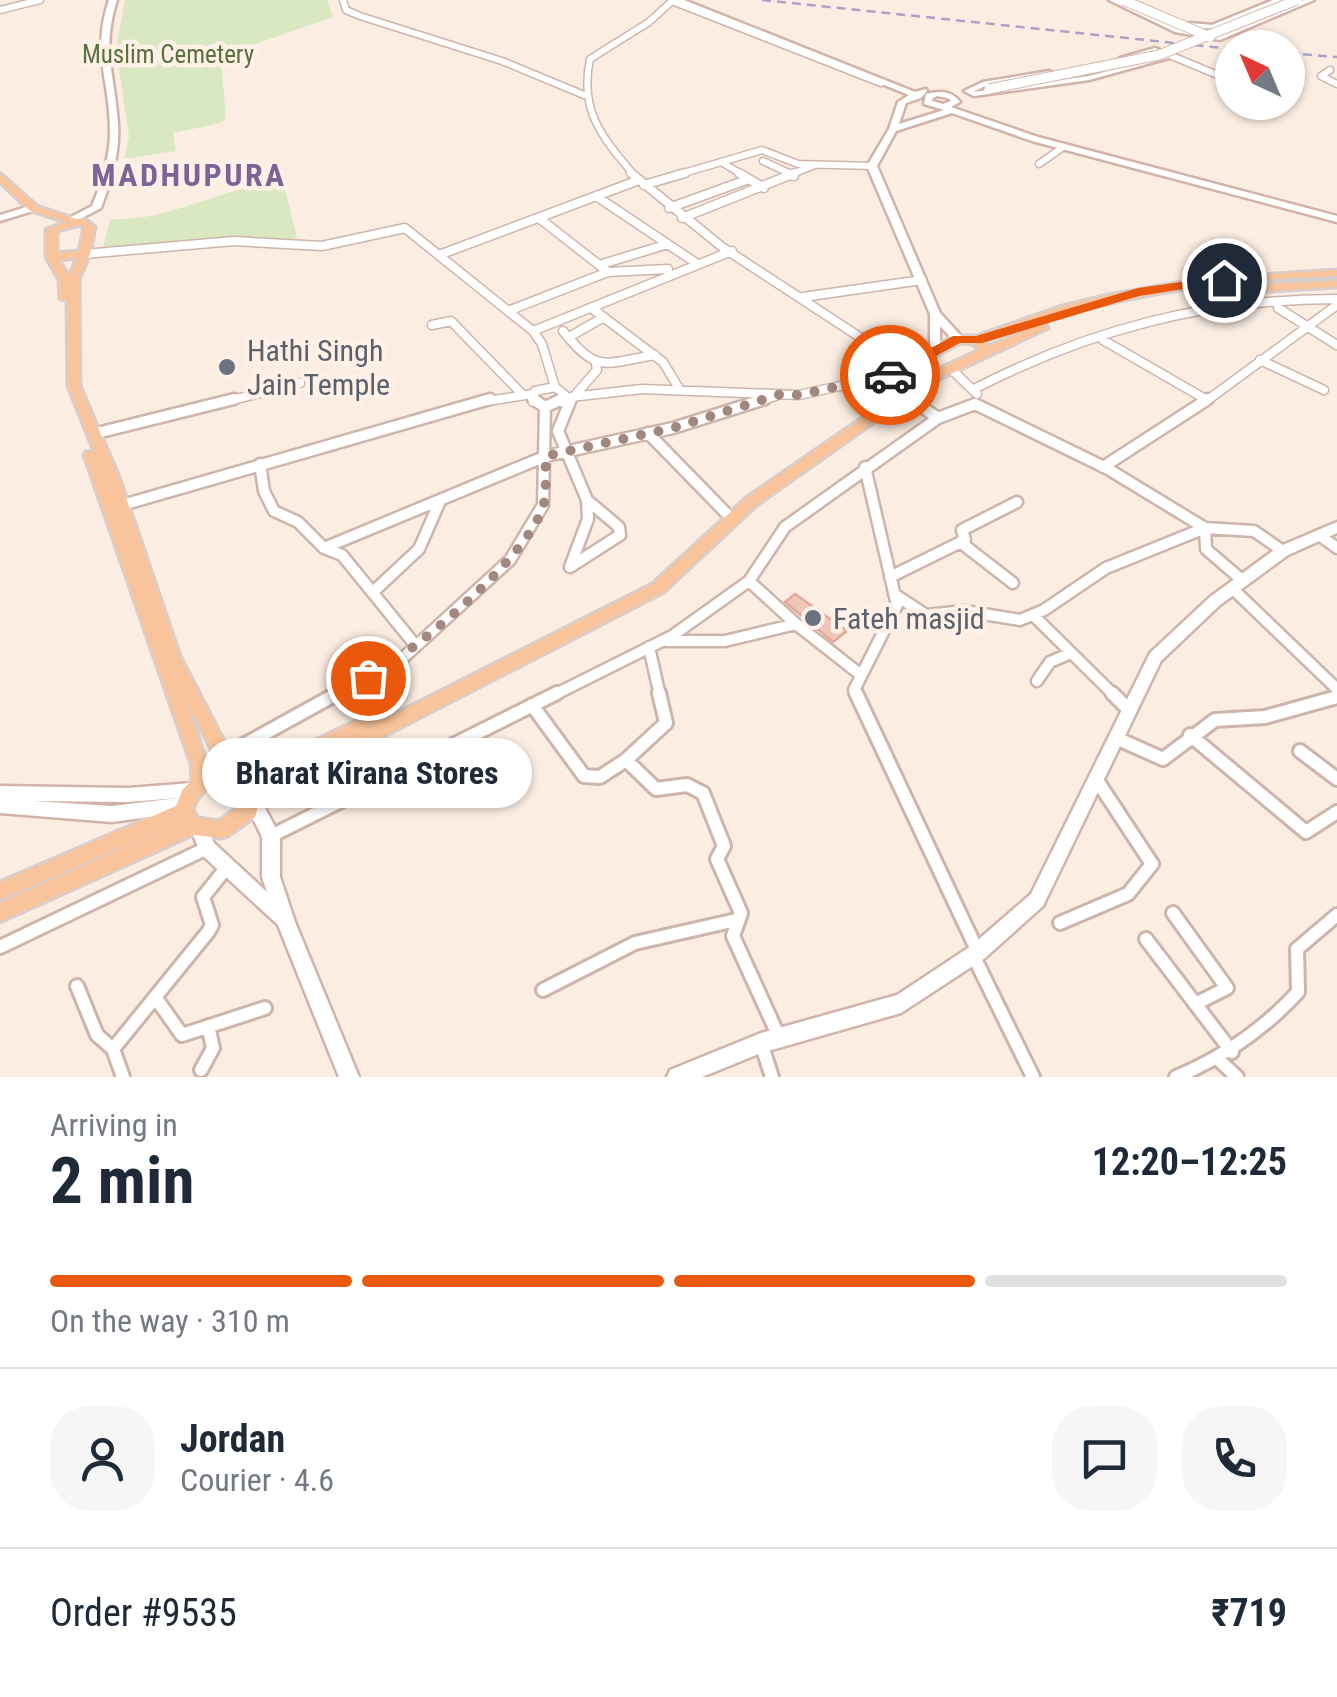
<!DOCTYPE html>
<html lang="en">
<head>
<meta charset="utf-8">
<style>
	:root { --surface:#fff; --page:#f6f6f7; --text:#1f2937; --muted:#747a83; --line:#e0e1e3; --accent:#ea580c }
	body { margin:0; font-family:"Roboto Condensed",sans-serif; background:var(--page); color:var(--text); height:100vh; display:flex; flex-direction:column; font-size:38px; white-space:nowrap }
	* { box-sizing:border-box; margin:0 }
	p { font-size:32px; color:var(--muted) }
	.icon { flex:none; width:55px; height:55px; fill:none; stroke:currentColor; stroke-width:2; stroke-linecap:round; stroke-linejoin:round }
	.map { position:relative; height:1077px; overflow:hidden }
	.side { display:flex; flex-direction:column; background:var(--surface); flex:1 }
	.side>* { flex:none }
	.needle { width:65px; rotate:316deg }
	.controls { position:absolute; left:1215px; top:30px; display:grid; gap:20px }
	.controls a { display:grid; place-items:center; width:90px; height:90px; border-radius:50%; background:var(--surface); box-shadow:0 2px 8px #0004; font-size:50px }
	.pin { position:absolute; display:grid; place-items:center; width:85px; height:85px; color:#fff; margin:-42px; border:5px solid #fff; border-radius:50%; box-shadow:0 2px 10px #0007 }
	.courier { position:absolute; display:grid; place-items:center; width:100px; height:100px; margin:-50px; border:8px solid #ea580c; border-radius:50%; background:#fff; color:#222; box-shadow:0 2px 12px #0007 }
	.bubble { position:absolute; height:70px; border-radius:35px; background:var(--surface); box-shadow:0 2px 8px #0004; font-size:32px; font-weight:700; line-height:70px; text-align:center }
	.head em { font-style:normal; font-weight:700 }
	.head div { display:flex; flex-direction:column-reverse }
	.head { display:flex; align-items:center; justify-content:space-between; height:170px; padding:0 50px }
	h1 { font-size:65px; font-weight:700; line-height:75px }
	.bar { display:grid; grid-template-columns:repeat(4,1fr); gap:15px 10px; align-content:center; height:120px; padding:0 50px }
	.bar i { height:12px; border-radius:8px; background:var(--line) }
	.bar .current { background:var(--accent) }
	.bar p { grid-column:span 4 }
	.line { display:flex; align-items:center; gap:25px; padding:0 50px; border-top:2px solid var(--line) }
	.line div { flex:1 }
	.round { display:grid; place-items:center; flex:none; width:105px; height:105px; border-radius:40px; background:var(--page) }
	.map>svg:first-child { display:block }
	.green { fill:#d9e8c1 }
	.building { fill:#f0c6ba; stroke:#e2a99b; stroke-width:2.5 }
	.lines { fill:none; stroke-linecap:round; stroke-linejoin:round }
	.street-far3-casing { stroke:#ceb5ac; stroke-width:9 }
	.street-far2-casing { stroke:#ceb5ac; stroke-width:11 }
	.street-far1-casing { stroke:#ceb5ac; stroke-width:15 }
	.street-casing { stroke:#ceb5ac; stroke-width:18 }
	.secondary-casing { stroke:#d1b3a9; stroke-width:5 }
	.primary-casing { stroke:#d8cecc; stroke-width:5 }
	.street-far3 { stroke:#fff; stroke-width:6 }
	.street-far2 { stroke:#fff; stroke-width:8 }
	.street-far1 { stroke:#fff; stroke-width:10 }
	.street { stroke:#fff; stroke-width:12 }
	.secondary { fill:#fff; fill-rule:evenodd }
	.primary { fill:#f9c49c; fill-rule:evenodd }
	.rail { stroke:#ada2c4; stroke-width:2.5; stroke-dasharray:9 6; stroke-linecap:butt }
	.secondary-bridge-casing { stroke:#d1b3a9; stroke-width:11; stroke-linecap:butt }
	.secondary-bridge { stroke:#fff; stroke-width:9 }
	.route { fill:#ea580c }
	.done { stroke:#a2877f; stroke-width:10; stroke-dasharray:0 18 }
	.worship-dot { fill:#6b7280; stroke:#fff1e8; stroke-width:4 }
	.labels { text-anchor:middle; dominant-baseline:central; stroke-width:9; stroke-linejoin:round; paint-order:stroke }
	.far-park-label { font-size:25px; fill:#58723f; stroke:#fff1e8 }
	.worship-label { font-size:30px; fill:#5b616d; stroke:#fff1e8; text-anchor:start }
	.far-district-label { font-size:32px; font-weight:bold; letter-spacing:2.5px; fill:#7c6596; stroke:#fff1e8 }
</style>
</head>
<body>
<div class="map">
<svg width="1337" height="1077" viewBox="0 0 1337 1077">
	<rect width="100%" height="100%" fill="#fbede2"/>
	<path class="green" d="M125,0H327L333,17L224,55L221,60L226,118L221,123L173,133L176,151L124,159L129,137L116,47Z
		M274,183L284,186L297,237L291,240L235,238L102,251L110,219C169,222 217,189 274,183Z"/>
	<path class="building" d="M795,594L847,631L833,642L785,602Z"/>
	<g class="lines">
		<defs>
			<path id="street-far3" d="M343,0L346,10L360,16L502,61L584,95
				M0,10L40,0
				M1172,56L1232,81
				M1330,70L1321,76L1337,84
				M1288,75L1295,72
				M763,161L793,175
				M721,162L743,175
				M1039,164L1063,147
				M634,175C602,137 579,111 590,59L649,22L672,1L881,83
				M677,175L762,150L798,164L872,166
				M789,175L815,165"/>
			<path id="street-far2" d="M631,173L722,247L904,366
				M739,173L764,188
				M787,173L794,176
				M644,185L685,173
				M596,196L696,263
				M669,208L749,179
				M539,218L608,272
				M682,218L795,173
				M84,254L234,241L322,246L405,228L533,331L542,344L555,387
				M439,255L639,180
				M599,265L668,244
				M803,297L922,280
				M1278,308L1337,345
				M594,310L663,362L680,390
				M508,311L608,272L668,269
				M432,325L451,321L522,394
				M533,331L732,251
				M563,331C598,375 604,363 655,355
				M569,337L604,317
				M1103,340L1207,400
				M1260,360L1324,390
				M951,369L977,394
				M974,389C1091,329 1206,299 1337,299
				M898,391L914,402
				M571,397L642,389L799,395L899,373
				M224,402L300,383
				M481,402L532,394
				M533,402L535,391L555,387L565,395L561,402
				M569,402L597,370L596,364
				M757,402L781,394
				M1205,402L1337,305"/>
			<path id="street-far1" d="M533,399L545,407L562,399
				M571,399L558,431L587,500
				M910,399L938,418L975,404L1108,469L1205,528
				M648,433L726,513
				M93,434L234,399
				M260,464L264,491L274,511L298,522L324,548L342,555L416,646
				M1103,467L1208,399
				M587,500L619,527L620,535L570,567L588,519Z
				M119,506L490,399
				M1205,528L1206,549L1242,580
				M1319,535L1337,548
				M960,542L1013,583
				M324,548L546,456L673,428L765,399
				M890,577L965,540L962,530L1017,502
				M749,581L796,624
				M1235,591L1337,689
				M373,592L419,549L440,501
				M894,594L926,615L965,611L1020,620L1044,610L1106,568L1205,528L1254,531L1283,551
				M1033,615L1115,696
				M667,641H725L796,624L861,675
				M649,647L660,696
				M1037,681L1050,662L1071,653
				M334,696L403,658L510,560L543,505L545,407
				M552,696L672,636L749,581L785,527L938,418
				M857,696L854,690L897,605L865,467"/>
			<path id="street" d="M856,693L978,952
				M1112,693L1129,710
				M532,705L584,776L600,777L626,760L656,789L687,785L703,793L724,846L717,859L741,913L733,936L779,1037
				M1190,735L1306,832L1337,812
				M1116,738L1163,759L1215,720L1265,717L1337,697
				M1300,751L1337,779
				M222,757L338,693
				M626,760L666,723L659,693
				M271,836L557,693
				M1173,913L1227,988L1195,1004
				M1060,923L1128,894L1152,864L1096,779
				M1146,939L1232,1052
				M0,947L207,848
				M973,955L1033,1077
				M77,986L97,1035L113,1049
				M543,990L635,943L736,920
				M155,997L182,1035L265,1008
				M761,1043L772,1077
				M1220,1061L1237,1077
				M201,1070L213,1048L208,1026
				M123,1077L113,1049L208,932L212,925L203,897L227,867
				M1176,1077C1224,1057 1263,1030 1298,992L1297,949L1337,915"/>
			<path id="secondary" d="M109,0H117C101,49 115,76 118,124C120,153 111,181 101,208L72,223L67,220L69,218L92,206C102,182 110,157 110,131C110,79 91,54 109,0Z
				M674,0H684L915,92L926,89L927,91L921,98L906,103L899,124L944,110L924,104L926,94C940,91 951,90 960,102L951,107L1038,137L1337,216V222L1032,141L952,113L896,131L877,166L940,313L964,339L958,342L954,341L940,326V348L934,351L930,350V314L867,166L889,129L898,102L909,95ZM937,96L948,98L951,101L943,104L932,101L933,98Z
				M1109,0H1119L1180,28L1219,36L1304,0H1314L1220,40L1175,32Z
				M1273,0H1283L1216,29L1190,27L1186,25L1190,23L1212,25Z
				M1155,48L1176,56L1089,80L974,96L964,91L983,82L1049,71L1053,73L1052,75L985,86L973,92L1089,76L1164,56L1155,52L1124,60L1120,58Z
				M33,205L38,208L36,210L0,221V215Z
				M1337,522V533L1288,555L1220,605L1161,661L1043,906L985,958L901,1013L761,1053L702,1077H667L670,1070L761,1033L897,995L971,946L1031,894L1150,653L1210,597L1278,547Z
				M192,783L198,785L200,790L198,795L186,798L191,800L194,805L191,810L185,812L112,822L0,813V786L128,788ZM178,798L112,806L33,801L128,802Z
				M253,795L259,797L280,836V877L295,922L359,1077H339L278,925L201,854L191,830L194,825L200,822L206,825L214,843L267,892L262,877V837L245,802L247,797Z"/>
			<path id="primary" d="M0,173L37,206L76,219H85L95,227L90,254L79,279L80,386L119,477L180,656L238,768L247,773L370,714L376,712L382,714L385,719L652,584L747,497L885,402L880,398L882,395L901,379L894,375L895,367L954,336H976L1059,307L1108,295L1199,279L1337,270V276C1215,280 1099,297 985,341L989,346L1038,325H1046L1048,328L927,385L757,505L664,592L260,800L255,817L228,836L221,838L193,835L0,922V903L180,822L0,900V882L176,806L183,789L192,780L191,764L84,455L86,452L94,451L68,386L67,300L60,299L59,280L46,257V229L66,222L29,210L0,182ZM79,225L84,228L79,251L57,253V231ZM77,258L69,276L59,260ZM960,343L973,344L979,350L921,377L906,373ZM186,700L220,767L209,770ZM229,781L243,790L240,806L218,821L198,818L193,810C198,793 211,783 229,781Z
				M1337,281V287L1221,294L1215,290L1221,286Z"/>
		</defs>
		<use href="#street-far3" class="street-far3-casing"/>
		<use href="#street-far2" class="street-far2-casing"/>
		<use href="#street-far1" class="street-far1-casing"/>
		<use href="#street" class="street-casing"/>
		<use href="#secondary" class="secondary-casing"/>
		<use href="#primary" class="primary-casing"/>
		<use href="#street-far3" class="street-far3"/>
		<use href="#street-far2" class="street-far2"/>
		<use href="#street-far1" class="street-far1"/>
		<use href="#street" class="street"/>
		<use href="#secondary" class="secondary"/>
		<use href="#primary" class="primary"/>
		<path class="rail" d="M762,0L1232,49
			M1288,53L1337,57"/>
		<defs>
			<path id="secondary-bridge" d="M1123,0L1210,37
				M989,89L1159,55L1297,0"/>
		</defs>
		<use href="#secondary-bridge" class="secondary-bridge-casing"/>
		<use href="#secondary-bridge" class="secondary-bridge"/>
	</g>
	<path class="route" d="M1224,276L1229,282L1139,296L982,343H960L895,378L883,375L953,336H976L1138,288Z"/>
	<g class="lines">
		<path class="done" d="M368,678C415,651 532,555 544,503C547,488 545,471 546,456L673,428L781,394L799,395L890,375"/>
	</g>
	<g class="worship-dot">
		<circle cx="227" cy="367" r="10"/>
		<circle cx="813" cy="618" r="10"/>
	</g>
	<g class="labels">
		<g class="far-park-label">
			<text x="168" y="54">Muslim Cemetery</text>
		</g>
		<g class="worship-label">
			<text x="247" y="350">Hathi Singh<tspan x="247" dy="34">Jain Temple</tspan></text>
			<text x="833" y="618">Fateh masjid</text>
		</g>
		<g class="far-district-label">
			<text x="189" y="175">MADHUPURA</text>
		</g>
	</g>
</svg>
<div class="controls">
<a><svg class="needle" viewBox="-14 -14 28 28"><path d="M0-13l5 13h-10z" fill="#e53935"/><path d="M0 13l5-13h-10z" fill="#747a83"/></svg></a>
</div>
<div class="pin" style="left:368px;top:678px;background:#ea580c"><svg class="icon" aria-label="bag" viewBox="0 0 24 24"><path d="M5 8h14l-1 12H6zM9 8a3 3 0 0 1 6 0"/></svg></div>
<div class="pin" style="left:1224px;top:280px;background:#1f2937"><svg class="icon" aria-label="home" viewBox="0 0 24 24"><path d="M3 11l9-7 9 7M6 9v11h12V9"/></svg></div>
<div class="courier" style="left:890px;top:375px"><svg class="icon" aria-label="car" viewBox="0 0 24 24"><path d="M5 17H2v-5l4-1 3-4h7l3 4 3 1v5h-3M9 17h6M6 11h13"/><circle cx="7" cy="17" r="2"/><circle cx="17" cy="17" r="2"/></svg></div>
<div class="bubble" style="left:202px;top:738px;width:330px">Bharat Kirana Stores</div>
</div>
<section class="side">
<div class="head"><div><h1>2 min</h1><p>Arriving in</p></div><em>12:20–12:25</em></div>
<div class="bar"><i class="current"></i><i class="current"></i><i class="current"></i><i></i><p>On the way · 310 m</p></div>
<div class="line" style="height:180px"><a class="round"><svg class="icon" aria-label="person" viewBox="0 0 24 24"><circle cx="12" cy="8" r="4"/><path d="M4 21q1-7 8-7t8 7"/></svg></a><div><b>Jordan</b><p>Courier · 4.6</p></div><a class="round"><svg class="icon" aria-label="chat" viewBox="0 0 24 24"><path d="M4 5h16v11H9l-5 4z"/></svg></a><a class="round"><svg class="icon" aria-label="phone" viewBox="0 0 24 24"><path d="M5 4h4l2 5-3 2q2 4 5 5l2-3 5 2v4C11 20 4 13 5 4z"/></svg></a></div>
<div class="line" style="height:130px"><div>Order #9535</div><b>₹719</b></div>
</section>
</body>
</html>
